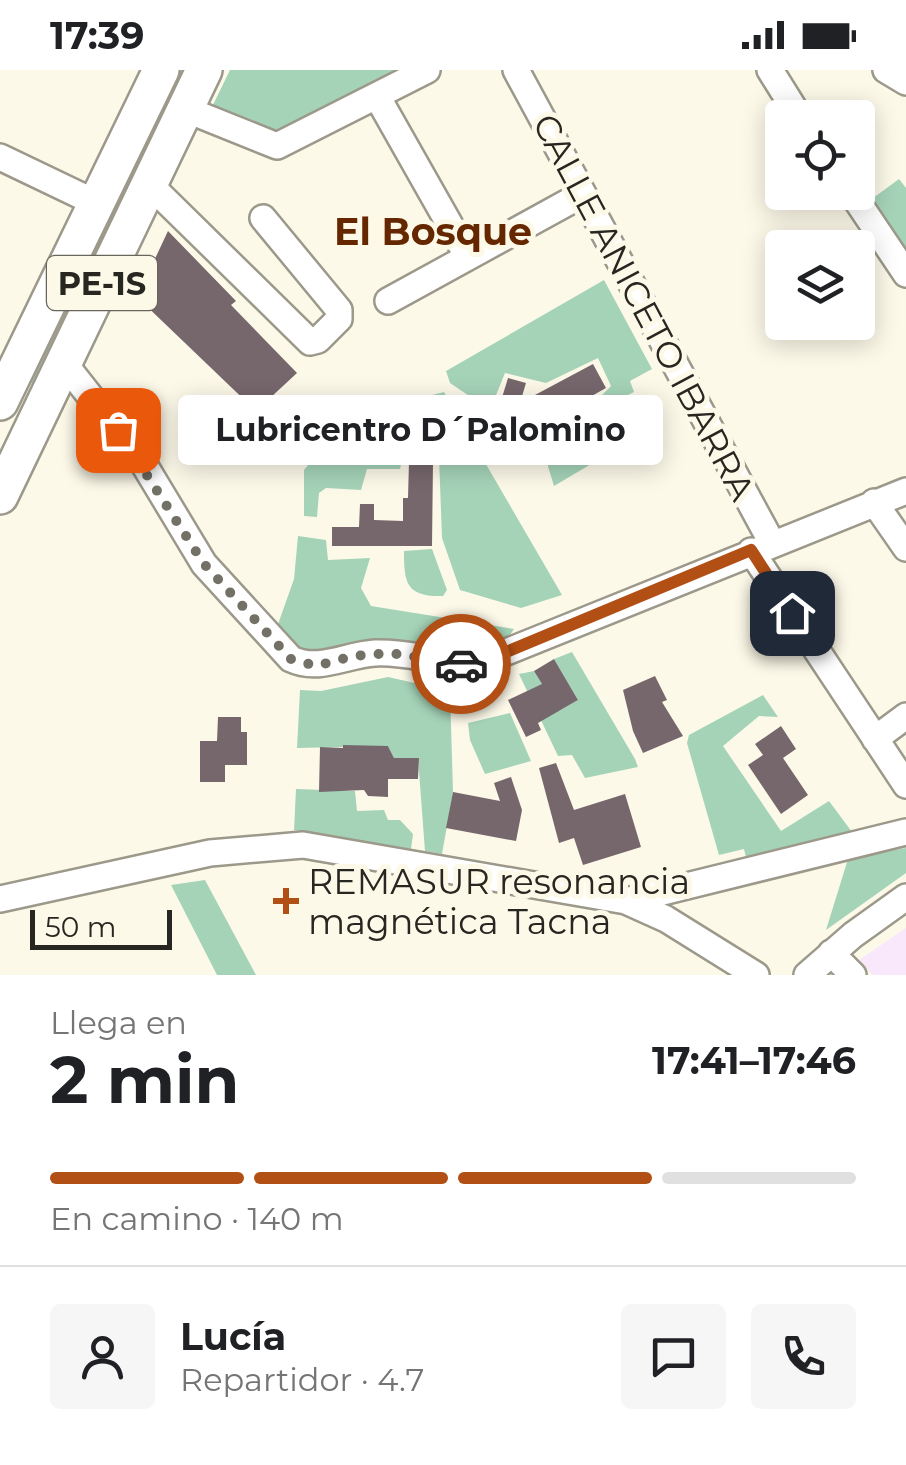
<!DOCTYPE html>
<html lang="es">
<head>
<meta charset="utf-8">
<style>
	:root { --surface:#fff; --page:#f6f6f6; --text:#202124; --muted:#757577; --line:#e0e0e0; --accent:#b14f14 }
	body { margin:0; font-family:Montserrat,sans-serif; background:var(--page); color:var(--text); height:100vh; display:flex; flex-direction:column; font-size:38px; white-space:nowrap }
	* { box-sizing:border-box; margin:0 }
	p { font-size:32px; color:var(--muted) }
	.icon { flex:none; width:55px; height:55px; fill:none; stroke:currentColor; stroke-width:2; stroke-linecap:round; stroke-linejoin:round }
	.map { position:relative; height:905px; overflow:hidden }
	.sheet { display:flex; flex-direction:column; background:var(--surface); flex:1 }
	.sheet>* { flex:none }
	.fabs { position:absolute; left:765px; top:30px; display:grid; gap:20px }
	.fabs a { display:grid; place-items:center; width:110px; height:110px; border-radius:10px; background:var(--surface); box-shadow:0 5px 25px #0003; font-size:50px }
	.scale { position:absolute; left:30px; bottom:25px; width:142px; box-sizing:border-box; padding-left:10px; border:5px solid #282620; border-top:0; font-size:28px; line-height:35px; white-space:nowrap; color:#282620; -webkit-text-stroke:8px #fdf9e9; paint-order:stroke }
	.pin { position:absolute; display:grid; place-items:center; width:85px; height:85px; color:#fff; margin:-42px; border-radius:20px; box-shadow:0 5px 15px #0006 }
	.courier { position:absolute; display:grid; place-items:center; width:100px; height:100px; margin:-50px; border:8px solid #b14f14; border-radius:50%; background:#fff; color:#222; box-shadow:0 2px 12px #0007 }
	.bubble { position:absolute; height:70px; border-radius:10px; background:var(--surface); box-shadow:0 5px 25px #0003; font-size:32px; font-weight:700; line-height:70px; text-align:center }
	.summary em { font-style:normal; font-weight:700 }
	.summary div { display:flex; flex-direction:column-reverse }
	.summary { display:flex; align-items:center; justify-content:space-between; height:170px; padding:0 50px }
	h1 { font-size:65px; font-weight:700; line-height:75px }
	.bar { display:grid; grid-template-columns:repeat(4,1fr); gap:15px 10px; align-content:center; height:120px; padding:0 50px }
	.bar i { height:12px; border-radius:8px; background:var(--line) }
	.bar .on { background:var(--accent) }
	.bar p { grid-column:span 4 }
	.line { display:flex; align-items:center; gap:25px; padding:0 50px; border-top:2px solid var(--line) }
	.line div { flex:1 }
	.round { display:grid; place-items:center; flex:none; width:105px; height:105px; border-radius:10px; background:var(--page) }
	.status { display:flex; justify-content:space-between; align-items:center; height:70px; padding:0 50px; background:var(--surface); direction:ltr }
	.status svg { height:28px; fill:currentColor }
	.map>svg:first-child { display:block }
	.medical { fill:#f9e8fb }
	.green { fill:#a5d3b8 }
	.building { fill:#76676d }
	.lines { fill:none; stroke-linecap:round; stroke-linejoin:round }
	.minor-casing { stroke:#9c988a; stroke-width:30 }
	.highway-casing { stroke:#9c988a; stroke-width:40 }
	.minor { stroke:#fff; stroke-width:25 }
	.highway { stroke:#fff; stroke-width:35 }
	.done { stroke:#737066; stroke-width:10; stroke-dasharray:0 18 }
	.route { stroke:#b14f14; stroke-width:12 }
	.poi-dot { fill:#b14f14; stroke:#fdf9e9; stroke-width:4 }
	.labels { text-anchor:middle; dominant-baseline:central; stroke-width:10; stroke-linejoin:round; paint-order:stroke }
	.shield { fill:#fdf9e9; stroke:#68655c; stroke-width:2.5 }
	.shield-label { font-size:32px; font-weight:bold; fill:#282620 }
	.street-label { font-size:35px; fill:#282620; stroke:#fdf9e9 }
	.poi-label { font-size:35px; fill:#282620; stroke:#fdf9e9; text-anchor:start }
	.neighbourhood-label { font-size:38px; font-weight:bold; fill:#652700; stroke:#fdf9e9 }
</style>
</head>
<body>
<div class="status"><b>17:39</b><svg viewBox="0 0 49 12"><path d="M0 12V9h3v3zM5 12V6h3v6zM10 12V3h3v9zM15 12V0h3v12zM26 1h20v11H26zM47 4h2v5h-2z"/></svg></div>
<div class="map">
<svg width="906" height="905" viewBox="0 0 906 905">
	<rect width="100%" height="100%" fill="#fdf9e9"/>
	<path class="medical" d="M906,858V905H873L859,890Z"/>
	<path class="green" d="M172,0H196L37,314L28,312Z
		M230,0H407L275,65L210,41Z
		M899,109L906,118V184L869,131Z
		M604,210L652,299L630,311L634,322L626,326L634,343L642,339L652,358L554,416L547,393L528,386L525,380L541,370L552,389L575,375L567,358L571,344L586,335L592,346L586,354L592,363C605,362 623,358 628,345L616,334L606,339L600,327L611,316L598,288L546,313L505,303L490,340L450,313L446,301Z
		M444,322L562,525L521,538L460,520L442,468L439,387L403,386L400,399H367L361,420L326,418L319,423L317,447L304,446V400L348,346Z
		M298,466L326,470L328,490L370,488L361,518L371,536L514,559L508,568L464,590L308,586L277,557L294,509Z
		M432,479L447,520L443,526C406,527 404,513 404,481Z
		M572,582L635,689L638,697L585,708L572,685L558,686L519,604L534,601L559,641L578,630L554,589Z
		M388,607L450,621L453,722L442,784L425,781L418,688H394L388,676L297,678L300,620L321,621Z
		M763,625L778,647L759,646L723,676L781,761L829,731L855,766L748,796L744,779L719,785L687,673L689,665Z
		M510,643L531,691L485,704L470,670L468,653Z
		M296,719L355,721L357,741L384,740L388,750H400L413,764L411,779L294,760Z
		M906,778V803L826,860L848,789Z
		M205,810L256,905H217L171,815Z"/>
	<path class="building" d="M168,161L236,231L231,235L297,303L256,341L137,227Z
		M593,294L606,318L554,347L572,378L551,389L531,354L497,344L508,308L526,313L520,333Z
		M409,392H433L432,476H332V457H359L360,434H374V450L403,451V428H408Z
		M554,589L578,630L538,653L541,660L526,667L508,630L542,614L534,601Z
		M655,606L667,630L662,632L683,666L643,683L633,661L623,620Z
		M218,647H241V662H247V695H225V712H200V671H217Z
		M781,656L796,679L783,688L808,725L781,744L748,695L763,685L755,674Z
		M343,675L388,676L394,688H419L418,709H388V727L368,726L364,720L319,722L320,677L343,678Z
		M556,693L574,740L625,724L641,777L583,795L574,768L559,773L539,698Z
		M511,707L522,740L516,771L446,758L453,722L500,731L494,713Z"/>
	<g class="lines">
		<defs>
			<path id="minor" d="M516,0L772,473
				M770,0L800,48
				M886,0L906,12
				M378,28L468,187
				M185,39L277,76L427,0
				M0,87L96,133
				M149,114L310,272L318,270L339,249V240L263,148
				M851,122L906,204
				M388,231L583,124
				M64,293L145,396L204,494L291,589C319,602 345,585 375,583C413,581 446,597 484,591L906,421
				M874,432L906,478
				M751,481L906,715
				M875,669L906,646
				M0,829L210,783L303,775L626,831L666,849L756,905
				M626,831L906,762
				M831,883L853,905
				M807,905L853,865L906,827"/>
			<path id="highway" d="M0,332L161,0
				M0,426L204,0"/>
		</defs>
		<use href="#minor" class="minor-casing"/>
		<use href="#highway" class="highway-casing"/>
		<use href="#minor" class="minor"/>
		<use href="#highway" class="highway"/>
	</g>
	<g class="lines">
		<path class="done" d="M118,360L204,494L291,589L316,596L353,586L390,583L461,594"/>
		<path class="route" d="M461,594L504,583L751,480L792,543"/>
	</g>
	<path class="poi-dot" d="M281 816h10v10h10v10h-10v10h-10v-10h-10v-10h10z"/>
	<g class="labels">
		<rect class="shield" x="47" y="186" width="110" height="54" rx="8"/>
		<g class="shield-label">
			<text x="102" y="213">PE-1S</text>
		</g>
		<g class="street-label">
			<text transform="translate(644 237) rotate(62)">CALLE ANICETO IBARRA</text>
		</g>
		<g class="poi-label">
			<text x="308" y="811">REMASUR resonancia<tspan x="308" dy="40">magnética Tacna</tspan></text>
		</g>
		<g class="neighbourhood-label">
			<text x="433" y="161">El Bosque</text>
		</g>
	</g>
</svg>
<div class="fabs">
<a><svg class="icon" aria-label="locate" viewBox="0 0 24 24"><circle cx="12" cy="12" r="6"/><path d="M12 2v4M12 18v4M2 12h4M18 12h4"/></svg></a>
<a><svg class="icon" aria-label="layers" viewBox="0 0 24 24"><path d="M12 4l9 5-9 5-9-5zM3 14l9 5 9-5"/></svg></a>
</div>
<div class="scale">50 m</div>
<div class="pin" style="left:118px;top:360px;background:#ea580c"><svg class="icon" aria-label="bag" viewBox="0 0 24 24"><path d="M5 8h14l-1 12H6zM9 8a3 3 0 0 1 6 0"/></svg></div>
<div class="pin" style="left:792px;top:543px;background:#1f2937"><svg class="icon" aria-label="home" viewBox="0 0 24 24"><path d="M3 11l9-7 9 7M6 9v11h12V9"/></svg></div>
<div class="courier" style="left:461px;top:594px"><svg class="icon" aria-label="car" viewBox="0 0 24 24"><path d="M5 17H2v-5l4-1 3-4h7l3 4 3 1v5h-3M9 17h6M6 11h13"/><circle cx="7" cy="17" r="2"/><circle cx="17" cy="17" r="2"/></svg></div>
<div class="bubble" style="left:178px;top:325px;width:485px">Lubricentro D´Palomino</div>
</div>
<section class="sheet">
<div class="summary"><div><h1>2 min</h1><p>Llega en</p></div><em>17:41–17:46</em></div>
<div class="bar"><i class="on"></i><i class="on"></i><i class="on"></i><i></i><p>En camino · 140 m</p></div>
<div class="line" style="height:180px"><a class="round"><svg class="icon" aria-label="person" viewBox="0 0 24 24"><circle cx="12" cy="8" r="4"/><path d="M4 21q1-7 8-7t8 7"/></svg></a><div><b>Lucía</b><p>Repartidor · 4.7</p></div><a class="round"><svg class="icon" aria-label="chat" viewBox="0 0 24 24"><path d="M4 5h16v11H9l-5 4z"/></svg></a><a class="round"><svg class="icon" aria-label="phone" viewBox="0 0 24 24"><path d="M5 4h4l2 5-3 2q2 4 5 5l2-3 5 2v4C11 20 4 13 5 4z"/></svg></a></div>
</section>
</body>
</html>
